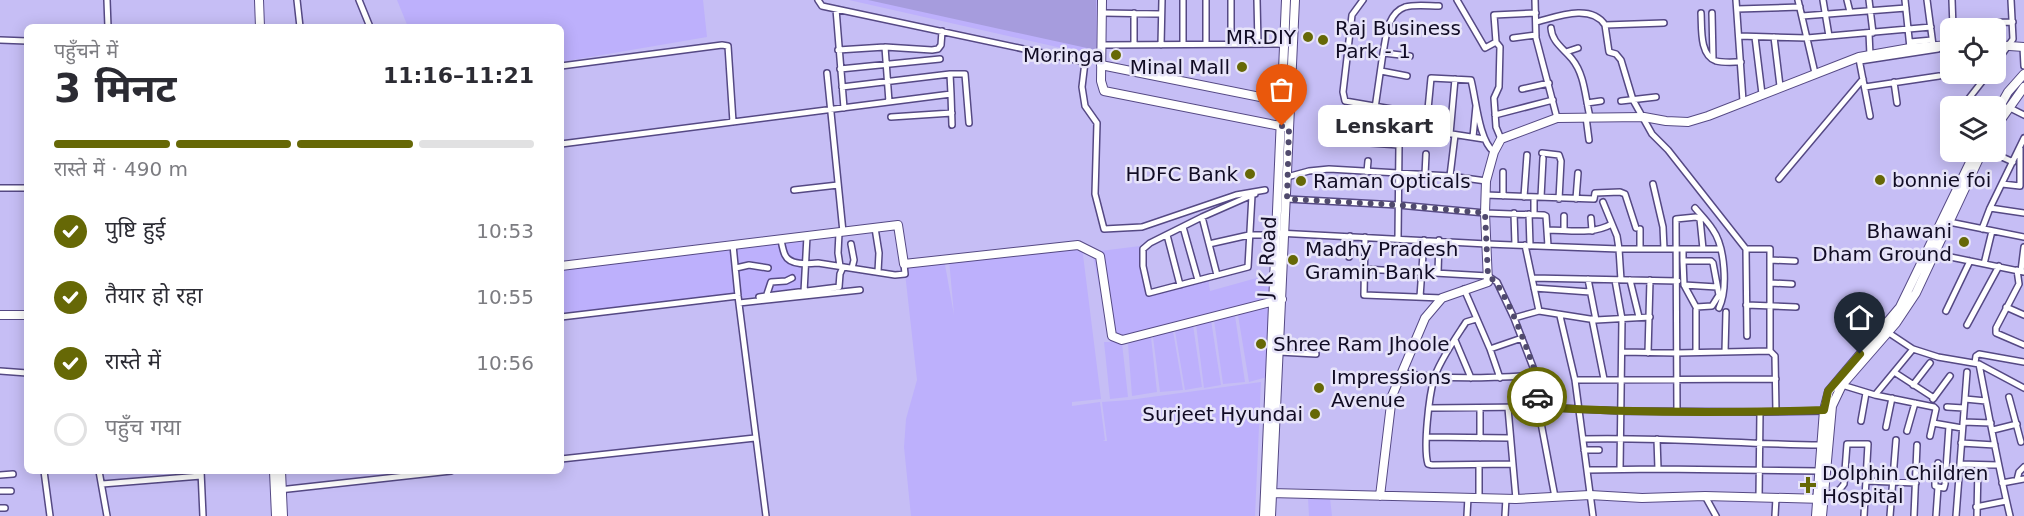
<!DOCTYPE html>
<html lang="hi">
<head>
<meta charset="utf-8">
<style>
	:root { --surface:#fff; --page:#f2f2f3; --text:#2b2b33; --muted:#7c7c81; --line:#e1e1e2; --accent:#666806 }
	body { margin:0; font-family:"DejaVu Sans","Noto Sans Devanagari",sans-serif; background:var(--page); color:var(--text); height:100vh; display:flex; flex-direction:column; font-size:22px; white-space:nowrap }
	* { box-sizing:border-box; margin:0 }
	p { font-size:20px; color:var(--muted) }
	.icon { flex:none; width:33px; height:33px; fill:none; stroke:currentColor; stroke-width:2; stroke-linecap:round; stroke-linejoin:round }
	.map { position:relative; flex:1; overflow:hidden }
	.drawer { position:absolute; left:24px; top:24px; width:540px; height:450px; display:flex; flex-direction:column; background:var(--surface); border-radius:9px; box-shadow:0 3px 15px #0003 }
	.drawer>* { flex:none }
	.buttons { position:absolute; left:1940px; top:18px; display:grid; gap:12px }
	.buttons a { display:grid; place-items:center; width:66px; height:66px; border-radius:9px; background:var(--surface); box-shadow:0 3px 15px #0003; font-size:30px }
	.pin { position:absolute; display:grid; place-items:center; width:51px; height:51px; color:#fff; margin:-62px -26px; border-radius:50% 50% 50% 0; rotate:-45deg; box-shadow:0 0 6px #0007 }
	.pin .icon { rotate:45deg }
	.courier { position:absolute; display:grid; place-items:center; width:60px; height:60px; margin:-30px; border:4px solid #666806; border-radius:50%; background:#fff; color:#222; box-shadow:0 2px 8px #0007 }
	.bubble { position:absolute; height:42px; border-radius:9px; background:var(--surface); box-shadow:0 3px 15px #0003; font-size:20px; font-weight:700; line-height:42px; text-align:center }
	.headline em { font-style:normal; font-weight:700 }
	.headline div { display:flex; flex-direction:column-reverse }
	.headline { display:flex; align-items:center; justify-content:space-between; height:102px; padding:0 30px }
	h1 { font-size:39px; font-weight:700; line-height:45px }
	.bar { display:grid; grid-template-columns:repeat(4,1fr); gap:9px 6px; align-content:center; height:72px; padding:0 30px }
	.bar i { height:8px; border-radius:4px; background:var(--line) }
	.bar .on { background:var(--accent) }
	.bar p { grid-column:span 4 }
	ol { padding:0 30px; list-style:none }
	li { display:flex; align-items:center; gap:18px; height:66px }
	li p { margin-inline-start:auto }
	li .icon { padding:6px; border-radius:50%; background:var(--accent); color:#fff; stroke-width:4 }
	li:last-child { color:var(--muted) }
	li i { width:33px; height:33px; border:3px solid var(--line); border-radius:50% }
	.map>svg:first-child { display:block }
	.built { fill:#bdb0fc }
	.green { fill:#a69cdd }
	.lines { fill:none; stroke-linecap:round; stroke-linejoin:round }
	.street-casing { stroke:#554984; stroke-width:8 }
	.secondary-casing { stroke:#554984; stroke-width:10 }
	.street { stroke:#fff; stroke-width:5 }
	.secondary { stroke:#fff; stroke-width:8 }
	.done { stroke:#504a6d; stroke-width:6; stroke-dasharray:0 10.8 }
	.route { stroke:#666806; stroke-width:8 }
	.poi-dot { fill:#666806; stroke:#e7e4f9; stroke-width:2 }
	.labels { text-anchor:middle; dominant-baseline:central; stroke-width:5; stroke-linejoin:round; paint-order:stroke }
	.poi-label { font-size:20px; fill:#110c24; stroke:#e7e4f9; text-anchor:start }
	.street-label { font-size:20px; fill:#110c24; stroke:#e7e4f9 }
</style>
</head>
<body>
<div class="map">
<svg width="2024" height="516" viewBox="0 0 2024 516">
	<rect width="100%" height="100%" fill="#c6bef5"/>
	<path class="built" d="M397,0H703L707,37L561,62V27H408Z
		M849,0H1098L1097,56Z
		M807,237L804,291L561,319V265Z
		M1140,246L1149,292L1208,278L1210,291L1275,273L1274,300L1115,342L1122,343L1128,397L1110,399L1104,342H1111L1092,252Z
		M1082,247L1101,399L1072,402V406L1100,402L1105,440L1103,441H1107L1102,402L1129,400L1261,382L1255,516H911L904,447L906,419L917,380L904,264L944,259L954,315L949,259Z
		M1269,307L1267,377L1249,382L1238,315Z
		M1235,316L1245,382L1223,384L1214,320Z
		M1211,320L1221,385L1204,388L1196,324Z
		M1193,325L1202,387L1185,390L1175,331Z
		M1173,331L1183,390L1160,392L1153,337Z
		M1151,337L1157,392L1132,396L1128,344Z
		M1308,498H1330L1332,516H1309Z"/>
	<path class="green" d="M868,0H1096V50Z"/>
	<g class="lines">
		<defs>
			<path id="street" d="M107,0L108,27
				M297,0L300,27
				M359,0L370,27
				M818,0L822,6L1085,62L1082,87L1085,106L1097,123L1095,194L1104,229L1142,227L1236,195L1265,190
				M1206,0V44
				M1231,0V44
				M1257,0L1258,44
				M1363,0L1352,15L1343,92L1345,101L1403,111
				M1457,0L1485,48L1496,42
				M1535,0L1536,38L1557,118
				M1736,0L1743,101
				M1798,0L1815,73
				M1823,0L1829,36
				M1847,0L1850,12
				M1869,0L1873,33
				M1905,0L1910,48
				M1927,0L1933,45
				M1952,0L1953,28
				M836,9L844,108
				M1737,9L1800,7
				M1104,13L1161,14
				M1701,13C1702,27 1699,55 1716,61C1723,63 1734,62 1741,62
				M1712,13L1713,59
				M1802,16L1906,8
				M1536,22C1556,17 1591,3 1605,25L1609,52L1616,54L1621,60L1633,100L1652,134L1668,150L1746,249L1747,336
				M1953,23L2013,22
				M1605,25L1664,23
				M1551,28C1552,42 1563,48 1572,59C1585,75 1585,97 1590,117
				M1869,33L1870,55
				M1739,36L1807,38L1931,27
				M1755,37L1762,94
				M1774,37L1780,86
				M1513,38L1536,35
				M0,40L27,41
				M1910,42L1932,40
				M1183,44V0
				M1104,45L1285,44
				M1134,45V13
				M1161,45L1162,0
				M885,47L889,102
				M2023,47L2024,66
				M838,50L885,47L932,50L938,49L941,45L942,31
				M1566,52L1578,48
				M1383,53C1386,38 1387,13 1405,7C1415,4 1429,6 1439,6
				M1859,59L1870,116
				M1860,61L1938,49
				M1995,64L2013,39L2011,0
				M561,66L722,45L728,46L733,122
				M840,69L940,59
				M1381,71L1407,76
				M827,73L843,232
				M950,74H965L969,123
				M1894,82L1897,103
				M1865,87L1939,76
				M1522,89L1549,83
				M951,94L952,125
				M1621,101L1656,97
				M1587,103L1601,101
				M1963,106L1988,74
				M2008,107L2024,115
				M1495,115L1553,100
				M891,117L952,113
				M1586,117L1589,140
				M1450,134L1455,79
				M1473,137L1476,106
				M1484,139L1426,130L1431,78L1471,80C1476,99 1479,141 1494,152
				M1501,139L1496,127L1494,98L1499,87L1500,47L1496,42L1494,15L1536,13
				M1341,141L1399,145L1398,238
				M1370,143L1383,53L1410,56
				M561,144L951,94L950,74L842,87
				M1991,152L2013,162
				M1542,153L1559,155L1561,161L1559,199
				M1367,172L1368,161
				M1425,175L1426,154
				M1450,176L1455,135
				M1287,177L1309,171L1329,169L1450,176L1486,181
				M1779,179L1863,79
				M1653,184L1663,227L1664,249
				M2002,184L2020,186V148
				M0,188H27
				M794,190L838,185
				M1252,195L1248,267L1149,293L1143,266V249L1150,243L1202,217L1252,195L1255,194
				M1485,195L1594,199L1595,193L1620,192L1625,194L1636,228
				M1503,196V172
				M1524,197L1527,155
				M1541,197L1543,158
				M1287,199L1398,205L1485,213L1544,215L1546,216L1548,246
				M1576,199L1578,173
				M1603,202L1617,236L1619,249L1621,280
				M1695,208C1701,215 1708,222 1713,230C1725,247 1728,289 1719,308
				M1990,208L2024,213
				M1514,213L1515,245
				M1529,214L1530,246
				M1534,214V197
				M1202,217L1217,275
				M1591,218L1592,231
				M1949,222L2024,237
				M1183,227L1198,280
				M875,228L879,253L878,272
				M1982,229L1990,208L2024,138
				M1547,230C1569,230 1592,235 1612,224
				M1564,230V216
				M839,233L838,253L840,266
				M1277,233L1487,244L1619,249H1719
				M1167,235L1180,285
				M1365,237L1364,295L1442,298
				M781,240C782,245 783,251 785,255C790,266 809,264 818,263L895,275L905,274L904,264
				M851,244L854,260L852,268
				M1209,244L1249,235H1277
				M733,245L738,296L766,516
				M1525,245L1539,311
				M1640,249V229
				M1746,249H1770V351L1775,356L1776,412
				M1931,253L2024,272
				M1349,257L1350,236
				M1770,260L1795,261
				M1683,261L1684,285L1696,307L1712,306L1719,295L1713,263L1711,261H1683V250
				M1984,264L1992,231
				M736,268L749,265L768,268
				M1364,269L1488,276L1497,282L1514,318L1536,375L1538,407L1555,497
				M2017,270L2019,284L1996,328V333L2024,345
				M2021,271L2024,247
				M1438,273L1439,240
				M1532,278L1678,281
				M1588,279L1596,320
				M1615,280L1622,319L1620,469
				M1630,280L1639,317
				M1770,283L1792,284
				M1684,285L1717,287
				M1534,288L1590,292
				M1464,289L1490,349L1500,378
				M804,292L807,236
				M759,297L839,287L840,274L843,267
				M766,297L771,282L786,281L792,278
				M1420,297L1424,240
				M739,303L860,290
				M1746,305L1796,307
				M2006,307L2024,315
				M1696,310V352
				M1946,311L1970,261
				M1560,316L1575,380L1593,516
				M561,317L738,296
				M1514,318L1539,311L1596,320L1650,317
				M1476,319L1466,322C1457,336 1438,363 1434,379C1429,396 1423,448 1428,464L1432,465L1513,464
				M1592,319L1604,379
				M1967,325L1999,266
				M1886,331L1913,349L1938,357L1979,364L2024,388
				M1455,340L1471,378
				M1490,349L1522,338
				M1279,352L1316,354
				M1622,352L1677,353L1770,351
				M1725,352L1726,312
				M1648,353L1650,280
				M1975,363L1976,356L1979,354L2024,362
				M1979,364C1989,415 1998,466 2010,516
				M0,371L27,373
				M1894,372L1934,398
				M1402,373C1446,380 1491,378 1536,375
				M1575,380L1776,379
				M1842,385L1875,395L1934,407L1936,409L1930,436
				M1913,385L1930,363
				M1875,395L1913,349
				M2009,397L2021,442
				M1933,399L1950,376
				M1965,399L1986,401
				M1947,407L1964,408
				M1430,408L1538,407L1622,411L1760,412L1827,411
				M1480,408V438
				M1508,408L1516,499
				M1677,411L1676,219L1696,217L1700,219L1703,249
				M1861,421L1866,393
				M1963,422L1991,423
				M1933,423L1962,428
				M1886,427L1892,398
				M1993,430L2017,424
				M1907,431L1915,403
				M1427,437L1510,438
				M1583,439C1663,437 1742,444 1821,445
				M1657,439L1658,469
				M1961,443L1995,445
				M1584,450H1599
				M561,459L755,438
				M1960,464L1998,465
				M1479,465V498
				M1587,470L1658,469L1819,471
				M44,471L50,516
				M99,471L107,516
				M201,471L203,516
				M0,475L13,474
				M2017,480L2019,472L2024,467
				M1866,481L1916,483
				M2002,483L2024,479
				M102,484L201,476
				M1938,487L1944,488L1945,484L1949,426
				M279,490L451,471
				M0,491H11
				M1824,495C1833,493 1839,492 1844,484L1847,444H1868L1864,516
				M1705,496L1716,516
				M1759,498L1760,412
				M1976,507L2006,501
				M0,508H5
				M1467,516L1468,497
				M1505,516L1506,498
				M1775,516L1776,498
				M1890,516L1896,440
				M1914,516L1917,445
				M1936,516L1938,487L1935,486V481L1938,463
				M1956,516L1967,372
				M1977,516L1978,466"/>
			<path id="secondary" d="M259,0L260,27
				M1102,0L1101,81L1104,91L1285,127
				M1995,45L2024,47
				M1101,65L1285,102
				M1995,115L2008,92L2024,74
				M1995,128L2024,87
				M561,266L898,225L904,264L1078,245L1100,256L1112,336L1122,340L1282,299
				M0,315H27
				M274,471L276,516
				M281,471L283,516
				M1265,493L1516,499L1590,495L1642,498L1705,496L1824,499
				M1380,496L1392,396L1425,318L1442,298L1488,282L1485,213L1486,181L1494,152L1501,139L1557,118L1644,117L1666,121L1688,122L1708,116L1859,57L1910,48L1950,45
				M1264,516L1286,0
				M1271,516L1295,0
				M1816,516L1824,410L1829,391L1900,307L1975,152
				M1822,516L1832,406L1842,385L1896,323L1916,293L1982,152"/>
		</defs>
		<use href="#street" class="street-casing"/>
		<use href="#secondary" class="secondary-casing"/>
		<use href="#street" class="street"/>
		<use href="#secondary" class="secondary"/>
	</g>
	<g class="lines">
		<path class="done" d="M1282,126L1289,128L1287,199L1398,205L1485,213L1488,276C1504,283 1530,355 1535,373C1537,380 1537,389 1537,397"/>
		<path class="route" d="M1537,397L1538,407C1633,413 1729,413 1824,410L1828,391L1860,354"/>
	</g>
	<g class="poi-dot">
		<circle cx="1308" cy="37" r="6"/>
		<circle cx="1323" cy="40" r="6"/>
		<circle cx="1116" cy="55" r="6"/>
		<circle cx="1242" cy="67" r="6"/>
		<circle cx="1250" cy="174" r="6"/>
		<circle cx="1880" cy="180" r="6"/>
		<circle cx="1301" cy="181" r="6"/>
		<circle cx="1964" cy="242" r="6"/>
		<circle cx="1293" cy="260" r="6"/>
		<circle cx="1261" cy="344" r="6"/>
		<circle cx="1319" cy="388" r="6"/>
		<circle cx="1315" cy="414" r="6"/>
		<path d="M1805 476h6v6h6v6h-6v6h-6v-6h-6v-6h6z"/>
	</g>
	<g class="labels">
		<g class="poi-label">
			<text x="1335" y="28">Raj Business<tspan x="1335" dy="23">Park - 1</tspan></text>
			<text x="1296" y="37" text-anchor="end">MR.DIY</text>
			<text x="1104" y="55" text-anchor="end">Moringa</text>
			<text x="1230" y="67" text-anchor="end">Minal Mall</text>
			<text x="1238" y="174" text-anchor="end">HDFC Bank</text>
			<text x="1892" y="180">bonnie foi</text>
			<text x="1313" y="181">Raman Opticals</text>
			<text x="1952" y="231" text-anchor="end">Bhawani<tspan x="1952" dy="23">Dham Ground</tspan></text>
			<text x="1305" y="249">Madhy Pradesh<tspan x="1305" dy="23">Gramin Bank</tspan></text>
			<text x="1273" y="344">Shree Ram Jhoole</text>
			<text x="1331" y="377">Impressions<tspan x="1331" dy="23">Avenue</tspan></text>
			<text x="1303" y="414" text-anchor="end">Surjeet Hyundai</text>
			<text x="1822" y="473">Dolphin Children<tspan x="1822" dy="23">Hospital</tspan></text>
		</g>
		<g class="street-label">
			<text transform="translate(1267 257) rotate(-87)">J K Road</text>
		</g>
	</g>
</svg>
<div class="buttons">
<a><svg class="icon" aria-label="locate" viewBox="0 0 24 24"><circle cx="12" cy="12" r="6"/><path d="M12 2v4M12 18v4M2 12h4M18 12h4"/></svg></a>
<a><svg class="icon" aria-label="layers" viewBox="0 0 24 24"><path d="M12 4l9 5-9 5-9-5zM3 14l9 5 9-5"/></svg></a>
</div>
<div class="pin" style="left:1282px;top:126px;background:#ea580c"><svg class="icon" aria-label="bag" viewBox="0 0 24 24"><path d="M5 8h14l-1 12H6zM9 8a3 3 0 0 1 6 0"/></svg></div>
<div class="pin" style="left:1860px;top:354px;background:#1f2937"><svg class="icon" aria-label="home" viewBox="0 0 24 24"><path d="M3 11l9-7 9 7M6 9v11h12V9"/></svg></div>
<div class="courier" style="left:1537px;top:397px"><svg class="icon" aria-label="car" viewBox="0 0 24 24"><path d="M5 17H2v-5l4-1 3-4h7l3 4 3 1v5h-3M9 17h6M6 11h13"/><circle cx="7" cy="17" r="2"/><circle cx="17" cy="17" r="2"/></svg></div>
<div class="bubble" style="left:1318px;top:105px;width:132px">Lenskart</div>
<section class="drawer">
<div class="headline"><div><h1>3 मिनट</h1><p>पहुँचने में</p></div><em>11:16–11:21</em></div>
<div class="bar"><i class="on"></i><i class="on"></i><i class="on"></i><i></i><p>रास्ते में · 490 m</p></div>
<ol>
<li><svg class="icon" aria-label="check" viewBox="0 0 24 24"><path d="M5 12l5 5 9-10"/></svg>पुष्टि हुई<p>10:53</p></li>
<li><svg class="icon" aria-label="check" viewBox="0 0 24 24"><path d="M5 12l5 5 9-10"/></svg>तैयार हो रहा<p>10:55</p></li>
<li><svg class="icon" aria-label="check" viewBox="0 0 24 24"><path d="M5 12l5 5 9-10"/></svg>रास्ते में<p>10:56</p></li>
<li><i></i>पहुँच गया</li>
</ol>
</section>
</div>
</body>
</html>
